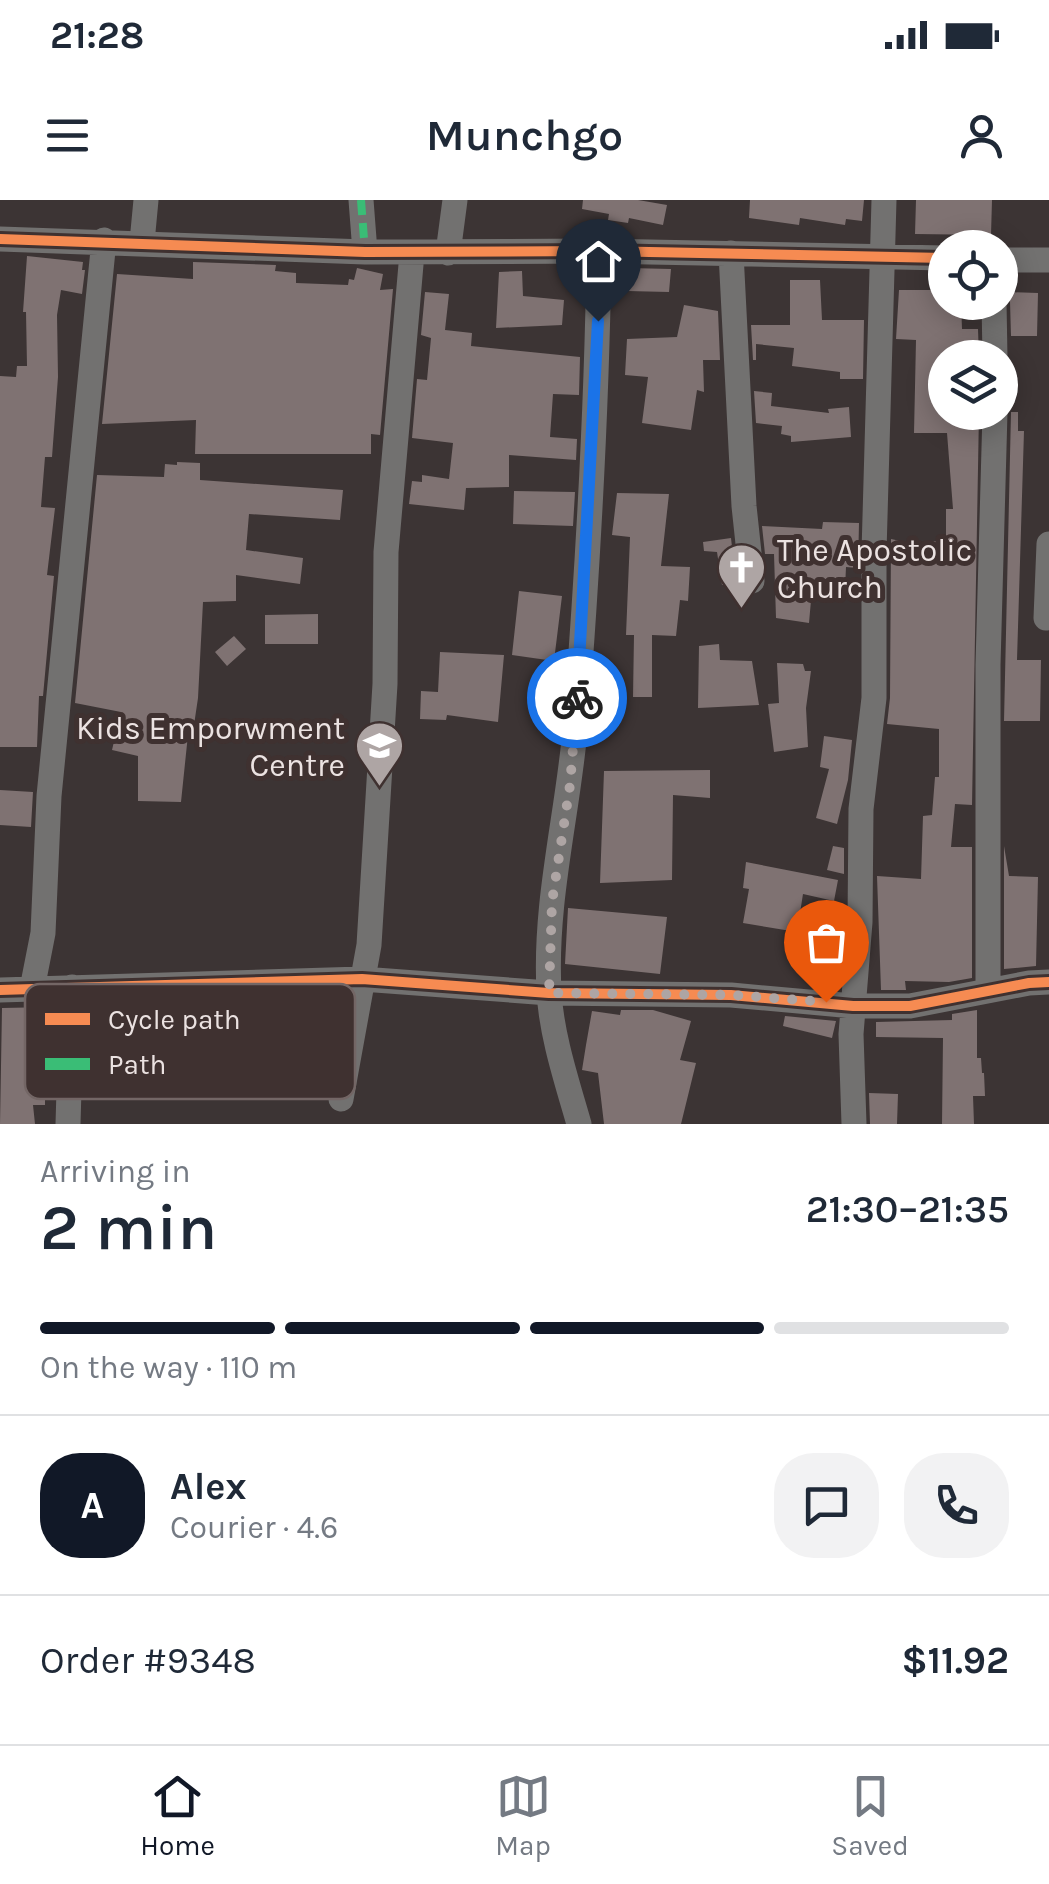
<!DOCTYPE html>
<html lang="en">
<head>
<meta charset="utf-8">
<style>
	:root { --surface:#fff; --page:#f2f2f3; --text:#1f2937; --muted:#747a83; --line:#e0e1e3; --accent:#111827 }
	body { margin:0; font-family:Karla,sans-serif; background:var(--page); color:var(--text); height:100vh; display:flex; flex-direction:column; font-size:38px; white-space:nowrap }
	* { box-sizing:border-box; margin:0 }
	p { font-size:32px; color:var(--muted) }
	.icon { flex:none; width:55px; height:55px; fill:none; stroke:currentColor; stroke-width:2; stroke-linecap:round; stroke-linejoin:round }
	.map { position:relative; height:924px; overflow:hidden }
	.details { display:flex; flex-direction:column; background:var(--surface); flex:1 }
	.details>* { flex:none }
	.fabs { position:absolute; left:928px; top:30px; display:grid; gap:20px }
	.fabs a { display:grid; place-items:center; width:90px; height:90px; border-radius:50%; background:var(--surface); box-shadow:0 5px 25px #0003; font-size:50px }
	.pin { position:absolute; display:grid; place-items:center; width:85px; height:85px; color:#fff; margin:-102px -42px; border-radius:50% 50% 50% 0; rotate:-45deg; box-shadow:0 0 10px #0007 }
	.pin .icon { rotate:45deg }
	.courier { position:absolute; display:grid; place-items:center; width:100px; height:100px; margin:-50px; border:8px solid #1a73e8; border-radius:50%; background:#fff; color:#222; box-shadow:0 2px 12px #0007 }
	.summary em { font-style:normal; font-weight:600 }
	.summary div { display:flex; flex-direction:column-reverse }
	.summary { display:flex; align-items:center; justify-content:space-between; height:170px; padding:0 40px }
	h1 { font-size:65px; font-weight:600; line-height:75px }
	.bar { display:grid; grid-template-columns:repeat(4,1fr); gap:15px 10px; align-content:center; height:120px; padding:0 40px }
	.bar i { height:12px; border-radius:8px; background:var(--line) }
	.bar .active { background:var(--accent) }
	.bar p { grid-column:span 4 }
	.line { display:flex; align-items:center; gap:25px; padding:0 40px; border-top:2px solid var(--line) }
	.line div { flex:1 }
	.round { display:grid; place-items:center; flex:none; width:105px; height:105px; border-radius:40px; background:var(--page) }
	.status { display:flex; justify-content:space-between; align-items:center; height:70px; padding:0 50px; background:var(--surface); direction:ltr }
	.status svg { height:28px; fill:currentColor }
	header { display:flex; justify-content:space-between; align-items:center; height:130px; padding:0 40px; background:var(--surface); font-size:45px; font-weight:600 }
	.tabs { display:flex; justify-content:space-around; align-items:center; height:140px; border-top:2px solid var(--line); background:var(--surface); font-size:28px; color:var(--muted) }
	.tabs a { display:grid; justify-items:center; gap:5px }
	.tabs .active { color:var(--accent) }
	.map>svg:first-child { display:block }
	.building { fill:#7f7272 }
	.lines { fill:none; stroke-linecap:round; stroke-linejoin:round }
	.minor { stroke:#727170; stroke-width:25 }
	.quiet { stroke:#3abd76; stroke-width:8; stroke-dasharray:15 8; stroke-linecap:butt }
	.cycleway-casing { stroke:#3f3130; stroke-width:16 }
	.cycleway { stroke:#f68b52; stroke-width:10 }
	.done { stroke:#aea5a4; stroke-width:10; stroke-dasharray:0 18 }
	.route { stroke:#1a73e8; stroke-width:12 }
	.labels { text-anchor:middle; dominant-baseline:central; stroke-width:10; stroke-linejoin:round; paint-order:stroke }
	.poi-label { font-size:32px; fill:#ebe2e1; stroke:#3f3130; text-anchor:start }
	.key { fill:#3f3130; stroke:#736665; stroke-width:2.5 }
	.key-label { font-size:28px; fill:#ebe2e1 }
</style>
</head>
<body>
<div class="status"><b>21:28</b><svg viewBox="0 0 49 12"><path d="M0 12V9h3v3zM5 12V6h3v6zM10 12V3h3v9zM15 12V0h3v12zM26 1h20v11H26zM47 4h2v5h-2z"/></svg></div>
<header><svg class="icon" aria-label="menu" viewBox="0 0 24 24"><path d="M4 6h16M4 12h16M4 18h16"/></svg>Munchgo<svg class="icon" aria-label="person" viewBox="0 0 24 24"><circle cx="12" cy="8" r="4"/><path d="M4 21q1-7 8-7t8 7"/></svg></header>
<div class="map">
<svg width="1049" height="924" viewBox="0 0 1049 924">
	<rect width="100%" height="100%" fill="#3c3434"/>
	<path class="building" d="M583,0H638L667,5L663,25L629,18L628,23L608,20L609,14L582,9Z
		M750,0H864L862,21L846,19L845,25L800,18L799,25L749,18Z
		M916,0H992L991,35L915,34Z
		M27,56L83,62L82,70H85L82,94L61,90L57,115L58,177L52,257H45L41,307L55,308L47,375L54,376L43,496H39L37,547H0V176L16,177L17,166H27L26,112H23Z
		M193,62L276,65L275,71L296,73V83L348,85L349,79L354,80L357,68L383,74L380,90L393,89L380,235L371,234V254H195L196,220L102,224L117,74L193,79Z
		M629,68L671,69L669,92L627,91Z
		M522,71L523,96L564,100L562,125L496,128L499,72Z
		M790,80H820L822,120H864L863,179H840V172L792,166L794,148L756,144V160H753L751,125H790Z
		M899,90H945V102H961L962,129H978L979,158H944L939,206H945V212H979L972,605L955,604L951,647H972V778L949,782L905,781L906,790H881L877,676L921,679L923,616L932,615L935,577H939V529L887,524L890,498L891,339L928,347V341H946V309H953L947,233H914L916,140L896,139Z
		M425,92L449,94L445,130L472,133L471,146L580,157L579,195L553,194L550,237L577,239L576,260L509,255V287L466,288L464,310L409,304L412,281L422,282V275L449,279L453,243L412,238L417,179L427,180L431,138L421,135Z
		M1006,92L1038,93L1037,136H1011L1010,102Z
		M684,105L718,111L720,160H703L704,192L697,190L691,230L642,223L648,177L625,175L627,139L677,137Z
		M754,191L772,193L771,206L829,213L828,209L849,207L851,237L791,242V236L781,234L782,226L756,223Z
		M1011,212H1018V231H1024L1017,460H1041L1040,521H1004Z
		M177,262L200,263V280L343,290L340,320L249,314L246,350L303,358L300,384L236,375V401L203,402L198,498L194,525H189L181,602L138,601V556L112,550L121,512L75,503L97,275L164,277L165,264L177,265Z
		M514,291L575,292L573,326L513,324Z
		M617,293L669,294L661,366L690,367L688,401L680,400L676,436L652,435V497H633L634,435H626L630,337L612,335Z
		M823,322L859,323L858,368L846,367L845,389H812L809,423L776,418L774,354H765L762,326L822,329Z
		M731,338L736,382L722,385L717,352L704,351L703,342Z
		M519,391L562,396L554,461L512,455Z
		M318,414V444H265V415Z
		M234,436L246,449L227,466L215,452Z
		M719,444L720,460L752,461L759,505L698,508L699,446Z
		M440,452L504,455L498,522L447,515L446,520L420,519L421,491L438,492Z
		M777,463L803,464L805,471H811L806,508L808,547L774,552L768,504L779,503Z
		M824,536L852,540L848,580L837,624L816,618L829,569L820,567Z
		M710,570V598L673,595L672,680L600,683L604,571Z
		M0,590L33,592L31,627L0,625Z
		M833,646L844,648V674L827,670Z
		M1004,646L1009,676L1038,677L1036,766L1004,769Z
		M746,662L838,680L834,701L803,694L797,732L743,723L749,689L743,688Z
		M568,708L667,717L660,774L565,764Z
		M51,807V834H54L53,879H45V905H33L35,924H0L2,808Z
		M621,810H653L691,821L680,860L696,863L681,924H604L598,873L582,870L586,845L592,811L620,815Z
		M977,810V858H981L982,873H984L985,896H973L974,924H942L943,838L876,837V822L952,820V814Z
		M785,816L836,821L832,838L783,826Z
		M869,893L898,894L897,924H870Z"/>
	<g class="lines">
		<path class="minor" d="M361,0L365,52
			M0,39L365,52L599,51L945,58
			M142,42L146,0
			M448,53L455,0
			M731,53L744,306L752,381
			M1000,60H1049
			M994,102L995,158
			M1046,418L1049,344
			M32,789L43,733L49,596L104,40
			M0,790L362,779L549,793L731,795L853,806H910L1029,783L1049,782
			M988,790V465L995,212
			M341,899L369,745L385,484L386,352L412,53
			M68,924L72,787
			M579,924C567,882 551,834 549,791C544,700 569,610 576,520C588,364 597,207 599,51
			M854,924L851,834L860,722L861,609L874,498V352L884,0"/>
		<path class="quiet" d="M361,0L365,52"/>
		<defs>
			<path id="cycleway" d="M0,39L365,52L599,51L945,58
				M0,790L362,779L549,793L731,795L853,806H910L1029,783L1049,782"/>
		</defs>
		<use href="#cycleway" class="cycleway-casing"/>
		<use href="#cycleway" class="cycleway"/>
	</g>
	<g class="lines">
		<path class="done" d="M577,498L570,585L552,702L549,793L732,795L826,802"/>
		<path class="route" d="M577,498L598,121"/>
	</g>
	<defs>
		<symbol id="church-pin" viewBox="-11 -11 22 30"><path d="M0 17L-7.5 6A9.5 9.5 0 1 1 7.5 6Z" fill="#aea5a4" stroke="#3f3130"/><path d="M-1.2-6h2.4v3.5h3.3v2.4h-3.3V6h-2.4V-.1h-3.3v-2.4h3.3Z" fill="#fff"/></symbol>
		<symbol id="school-pin" viewBox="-11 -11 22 30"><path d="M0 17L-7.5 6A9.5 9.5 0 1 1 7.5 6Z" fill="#aea5a4" stroke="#3f3130"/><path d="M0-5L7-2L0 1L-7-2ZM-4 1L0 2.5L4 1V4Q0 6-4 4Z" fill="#fff"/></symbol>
	</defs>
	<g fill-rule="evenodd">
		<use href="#church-pin" x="714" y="340" width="55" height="75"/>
		<use href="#school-pin" x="352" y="518" width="55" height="75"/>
	</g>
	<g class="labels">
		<g class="poi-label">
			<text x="777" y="350">The Apostolic<tspan x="777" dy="37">Church</tspan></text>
			<text x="345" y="528" text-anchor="end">Kids Emporwment<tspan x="345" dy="37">Centre</tspan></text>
		</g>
	</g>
	<rect x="25" y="784" width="330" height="115" rx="15" class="key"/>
	<rect x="45" y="813" width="45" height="12" fill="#f68b52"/>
	<rect x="45" y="858" width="45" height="12" fill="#3abd76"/>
	<g class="key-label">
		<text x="108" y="829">Cycle path</text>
		<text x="108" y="874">Path</text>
	</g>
</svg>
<div class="fabs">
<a><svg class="icon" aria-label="locate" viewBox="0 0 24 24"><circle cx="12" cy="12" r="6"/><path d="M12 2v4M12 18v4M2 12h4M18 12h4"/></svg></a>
<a><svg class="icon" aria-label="layers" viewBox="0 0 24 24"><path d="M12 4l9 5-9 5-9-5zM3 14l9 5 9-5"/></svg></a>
</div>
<div class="pin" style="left:826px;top:802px;background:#ea580c"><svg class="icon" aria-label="bag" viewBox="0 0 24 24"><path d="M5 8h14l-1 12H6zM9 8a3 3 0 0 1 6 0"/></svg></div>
<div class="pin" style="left:598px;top:121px;background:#1f2937"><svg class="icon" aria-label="home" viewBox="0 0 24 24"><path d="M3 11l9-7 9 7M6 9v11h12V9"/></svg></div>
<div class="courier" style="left:577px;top:498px"><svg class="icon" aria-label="bike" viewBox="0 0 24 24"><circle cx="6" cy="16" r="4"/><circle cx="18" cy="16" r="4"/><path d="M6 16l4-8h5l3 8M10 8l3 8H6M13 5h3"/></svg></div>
</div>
<section class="details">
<div class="summary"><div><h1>2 min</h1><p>Arriving in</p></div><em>21:30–21:35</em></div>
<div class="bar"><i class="active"></i><i class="active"></i><i class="active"></i><i></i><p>On the way · 110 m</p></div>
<div class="line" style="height:180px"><b class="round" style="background:var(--accent);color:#fff">A</b><div><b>Alex</b><p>Courier · 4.6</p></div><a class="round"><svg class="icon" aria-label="chat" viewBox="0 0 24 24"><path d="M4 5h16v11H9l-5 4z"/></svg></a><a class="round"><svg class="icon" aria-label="phone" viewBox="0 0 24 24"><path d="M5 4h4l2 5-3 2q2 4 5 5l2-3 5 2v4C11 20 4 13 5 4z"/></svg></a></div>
<div class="line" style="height:130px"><div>Order #9348</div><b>$11.92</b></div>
</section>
<nav class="tabs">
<a class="active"><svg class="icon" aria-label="home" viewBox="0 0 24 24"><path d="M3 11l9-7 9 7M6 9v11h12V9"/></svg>Home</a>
<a><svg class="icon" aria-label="map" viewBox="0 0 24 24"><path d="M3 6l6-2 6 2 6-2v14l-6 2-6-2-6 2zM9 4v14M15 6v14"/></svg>Map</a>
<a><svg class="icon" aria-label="saved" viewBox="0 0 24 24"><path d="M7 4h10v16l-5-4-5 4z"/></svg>Saved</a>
</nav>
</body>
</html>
